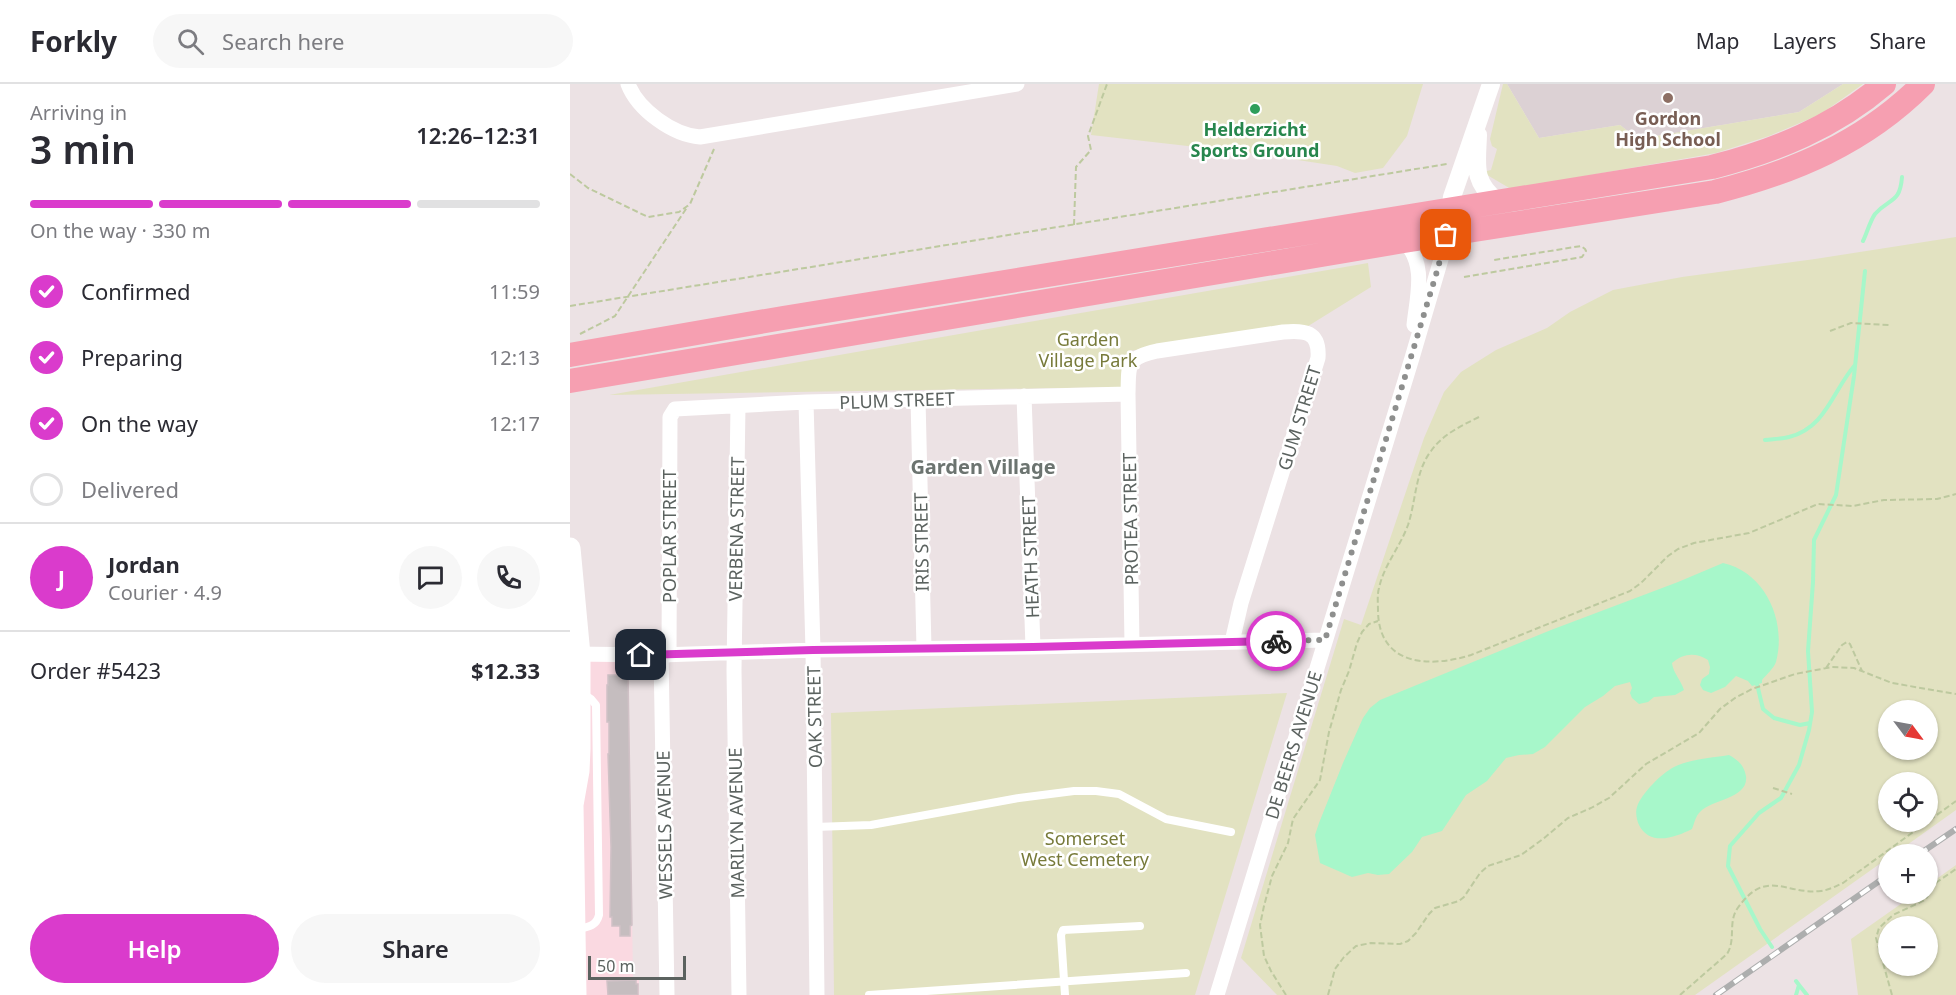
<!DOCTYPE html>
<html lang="en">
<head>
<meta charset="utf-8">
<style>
	:root { --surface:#fff; --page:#f7f7f7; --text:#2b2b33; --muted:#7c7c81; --line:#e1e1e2; --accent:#da3bcc }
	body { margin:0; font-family:"Noto Sans",sans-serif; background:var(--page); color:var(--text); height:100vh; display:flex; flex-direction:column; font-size:22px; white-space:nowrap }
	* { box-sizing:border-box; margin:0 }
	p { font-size:20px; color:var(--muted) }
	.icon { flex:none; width:33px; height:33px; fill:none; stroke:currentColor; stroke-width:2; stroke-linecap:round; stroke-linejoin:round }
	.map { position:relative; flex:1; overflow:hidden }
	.details { display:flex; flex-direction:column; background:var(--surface); width:570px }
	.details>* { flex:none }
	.needle { width:39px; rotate:122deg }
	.fabs { position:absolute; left:1308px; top:616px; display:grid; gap:12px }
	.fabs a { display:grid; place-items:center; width:60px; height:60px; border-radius:50%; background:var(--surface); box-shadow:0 2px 4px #0004; font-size:30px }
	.scale { position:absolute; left:18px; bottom:15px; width:98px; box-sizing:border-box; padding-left:6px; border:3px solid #5b625f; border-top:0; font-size:16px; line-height:21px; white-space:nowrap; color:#5b625f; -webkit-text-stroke:4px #fff; paint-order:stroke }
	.pin { position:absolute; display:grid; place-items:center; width:51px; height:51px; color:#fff; margin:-26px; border-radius:12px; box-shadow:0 3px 9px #0006 }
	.courier { position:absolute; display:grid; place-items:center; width:60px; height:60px; margin:-30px; border:4px solid #da3bcc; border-radius:50%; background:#fff; color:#222; box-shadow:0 2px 8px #0007 }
	.head em { font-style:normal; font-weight:600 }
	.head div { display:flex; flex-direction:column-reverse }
	.head { display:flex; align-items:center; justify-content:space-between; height:102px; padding:0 30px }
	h1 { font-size:39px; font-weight:600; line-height:45px }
	.bar { display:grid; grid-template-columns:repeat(4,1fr); gap:9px 6px; align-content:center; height:72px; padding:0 30px }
	.bar i { height:8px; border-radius:4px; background:var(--line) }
	.bar .active { background:var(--accent) }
	.bar p { grid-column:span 4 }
	.line { display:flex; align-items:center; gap:15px; padding:0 30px; border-top:2px solid var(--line) }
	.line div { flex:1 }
	.round { display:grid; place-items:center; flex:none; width:63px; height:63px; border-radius:32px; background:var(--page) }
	ol { padding:0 30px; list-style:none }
	li { display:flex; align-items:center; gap:18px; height:66px }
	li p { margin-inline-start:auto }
	li .icon { padding:6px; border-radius:50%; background:var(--accent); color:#fff; stroke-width:4 }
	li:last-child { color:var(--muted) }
	li i { width:33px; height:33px; border:3px solid var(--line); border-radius:50% }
	.primary-button { display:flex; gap:12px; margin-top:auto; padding:12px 30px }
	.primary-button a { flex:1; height:69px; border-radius:36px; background:var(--accent); color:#fff; font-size:24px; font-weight:600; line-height:69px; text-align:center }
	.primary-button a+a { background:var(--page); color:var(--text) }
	header { display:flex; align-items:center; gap:36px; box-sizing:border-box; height:84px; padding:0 30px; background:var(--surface); border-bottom:2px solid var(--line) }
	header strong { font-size:28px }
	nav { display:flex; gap:33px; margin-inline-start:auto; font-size:21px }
	.search { width:420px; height:54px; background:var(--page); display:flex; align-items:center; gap:15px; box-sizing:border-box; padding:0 21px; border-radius:33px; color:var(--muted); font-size:22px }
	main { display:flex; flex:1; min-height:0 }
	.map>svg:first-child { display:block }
	.commercial { fill:#fad9e1 }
	.education { fill:#dcd1d4 }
	.green { fill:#e2e2c1; fill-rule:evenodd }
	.water { fill:#a7f7ca }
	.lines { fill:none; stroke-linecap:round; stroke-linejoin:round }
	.stream { stroke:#a7f7ca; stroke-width:4 }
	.building { fill:#c5bdbf; stroke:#d0c1c6; stroke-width:1.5 }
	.path { stroke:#bdc99f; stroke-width:2; stroke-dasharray:6 3; stroke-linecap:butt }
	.service { stroke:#fff; stroke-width:8 }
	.minor { stroke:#fff; stroke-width:15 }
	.tertiary { stroke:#fff; stroke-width:18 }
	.secondary { stroke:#fff; stroke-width:21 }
	.trunk { stroke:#f69fb1; stroke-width:24 }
	.rail-casing { stroke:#adaeae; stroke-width:6 }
	.rail { stroke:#fff; stroke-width:4; stroke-dasharray:11; stroke-linecap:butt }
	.done { stroke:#8e8f8e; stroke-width:6; stroke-dasharray:0 10.8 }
	.route { stroke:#da3bcc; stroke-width:8 }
	.education-dot { fill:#8d6e63; stroke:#fff; stroke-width:2 }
	.leisure-dot { fill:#2e9e5b; stroke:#fff; stroke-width:2 }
	.labels { text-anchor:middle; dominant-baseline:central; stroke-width:5; stroke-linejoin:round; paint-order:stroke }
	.education-label { font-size:18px; font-weight:bold; fill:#785e54; stroke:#fff }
	.leisure-label { font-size:18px; font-weight:bold; fill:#27864d; stroke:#fff }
	.park-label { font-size:18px; fill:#777a3a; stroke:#fff }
	.street-label { font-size:18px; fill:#5b625f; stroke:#fff }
	.neighbourhood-label { font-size:20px; font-weight:bold; fill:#6c7470; stroke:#fff }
</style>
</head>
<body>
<header>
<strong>Forkly</strong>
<div class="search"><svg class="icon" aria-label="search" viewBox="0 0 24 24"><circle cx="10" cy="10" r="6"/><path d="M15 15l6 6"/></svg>Search here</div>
<nav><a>Map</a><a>Layers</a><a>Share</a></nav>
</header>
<main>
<section class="details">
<div class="head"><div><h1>3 min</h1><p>Arriving in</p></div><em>12:26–12:31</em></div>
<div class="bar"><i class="active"></i><i class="active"></i><i class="active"></i><i></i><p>On the way · 330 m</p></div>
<ol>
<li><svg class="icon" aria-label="check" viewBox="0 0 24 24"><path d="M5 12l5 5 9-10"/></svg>Confirmed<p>11:59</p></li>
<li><svg class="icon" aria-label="check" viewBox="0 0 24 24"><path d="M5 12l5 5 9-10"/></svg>Preparing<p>12:13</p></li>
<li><svg class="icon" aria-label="check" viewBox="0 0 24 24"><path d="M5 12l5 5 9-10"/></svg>On the way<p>12:17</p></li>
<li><i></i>Delivered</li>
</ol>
<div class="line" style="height:108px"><b class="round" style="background:var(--accent);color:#fff">J</b><div><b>Jordan</b><p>Courier · 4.9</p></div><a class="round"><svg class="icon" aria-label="chat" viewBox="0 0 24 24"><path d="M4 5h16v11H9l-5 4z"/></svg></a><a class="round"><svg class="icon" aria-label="phone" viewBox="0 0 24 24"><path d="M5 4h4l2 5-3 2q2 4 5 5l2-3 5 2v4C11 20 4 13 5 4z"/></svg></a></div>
<div class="line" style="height:78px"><div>Order #5423</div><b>$12.33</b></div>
<div class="primary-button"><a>Help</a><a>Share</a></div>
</section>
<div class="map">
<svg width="1386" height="911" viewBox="0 0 1386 911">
	<rect width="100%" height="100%" fill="#ece2e4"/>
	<path class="commercial" d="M0,571H58L63,893L69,894V911H0Z"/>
	<path class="education" d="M937,0H1273L1229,28L1068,55L1050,41L969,54Z"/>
	<path class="green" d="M529,0H853L837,52L813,84L785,89L767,82L688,70L521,51Z
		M933,0H937L969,54L1050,41L1068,55L1229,28L1273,0H1293L1251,30L1199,52L1146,69L941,105L912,88L921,86L927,65L922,62L920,55Z
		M1386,153V726L1323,771H1318V774L1125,911H707L671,874L774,535L791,541L854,354L874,308L891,288L926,266L977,244L1000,228L1043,206L1112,193L1245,175ZM1318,627H1358V666H1318ZM1318,699H1358V738H1318Z
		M798,179L801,203L735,244L558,267L551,303L39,311Z
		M717,609L625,911H264L261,629Z
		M1386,781V911H1288L1281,855L1345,810H1358V801ZM1318,843H1358V882H1318Z"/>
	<path class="water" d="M1153,479C1195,488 1217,537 1206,578C1204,584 1196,591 1192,596V599L1182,602L1178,597L1166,592L1155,603L1141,609L1133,606L1130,601L1132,595L1139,590L1140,583L1138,576C1126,568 1113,569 1102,579C1103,589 1111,596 1114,606L1105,611L1084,613L1078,618L1069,620L1062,614L1060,609L1062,604L1060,598L1045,602L1033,612L1015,623L975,663L963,670L949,671L936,674L917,697L896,711L872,747L852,753L842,768L819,790L808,791L798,789L782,793L750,779L745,751L749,739L773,679L793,634L800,624L810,616L981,546L1108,498Z
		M1159,671C1168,676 1174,681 1176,692C1179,715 1142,715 1130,728C1126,731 1124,740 1122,745C1106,753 1080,763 1069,741C1067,737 1065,728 1067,723C1071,710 1092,689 1104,683C1120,675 1141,674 1159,671Z"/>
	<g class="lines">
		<path class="stream" d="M1293,157C1297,149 1300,137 1305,130C1319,114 1330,120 1332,93
			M1195,356C1203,355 1211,355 1219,353C1256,344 1263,306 1285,281
			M1187,600L1193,625L1204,634L1230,641L1240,639
			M1202,863L1190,845L1158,782L1160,762L1189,729L1211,714L1229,681L1239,646L1242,628L1238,567L1243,498L1244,456L1266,411L1284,292L1295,187
			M1226,897L1229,901L1226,911
			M1229,901L1237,911"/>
	</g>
	<path class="building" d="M38,591H58L62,841L60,842V852H50V842H42V833H40L41,763L38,670H39V638H37V601H38Z
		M66,896V900H68V911H38L37,897Z"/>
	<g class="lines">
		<path class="path" d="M0,90L18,104L78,133L109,128L120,120L144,65
			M504,141L506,83L521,66L518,52L537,0
			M894,193L1012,173L1016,167L1015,165L1011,162L924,176
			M0,222L877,80
			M1260,247L1281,239L1319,241
			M10,250L45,232L118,122
			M909,333C891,342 873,350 861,367C845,388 846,417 838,441C830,463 814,481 809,504C807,511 808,519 808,527C809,582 859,584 901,571L1060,507L1071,499L1098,472L1108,465L1124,459L1179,449L1248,420L1283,422L1314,416L1367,415L1386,410
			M1256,584L1272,561L1277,558L1280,560L1292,587
			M1203,704L1222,710
			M716,911L701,887L694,872L690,841L694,822L702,792L718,759L723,735L750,696L759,648L771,606L779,587L787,559L792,548L799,540L808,537
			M758,911L765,885L774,873L786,862L801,859L830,860L838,857L846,849L859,830L865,824L889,817L894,813L910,789L918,782L951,771L973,755L998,734L1021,724L1039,714L1076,680L1129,649L1150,625L1165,614L1182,605L1225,590L1262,583L1284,584L1322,599L1386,610
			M1110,911L1157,870C1166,856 1158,839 1167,825C1196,783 1215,811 1251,807C1259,806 1266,802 1273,799L1386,717
			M1322,911L1306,854L1309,844L1323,831L1355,816L1367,798L1386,785"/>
		<path class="service" d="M245,743L301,741L449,714L504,707H526L549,710L596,735L661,748
			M7,845C17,843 26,843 29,831L26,621L21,615L12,609
			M299,911L616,889
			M495,911L491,851L493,846L570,842"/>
		<path class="minor" d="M58,0C68,26 103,51 130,53L447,0
			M834,157C857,180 847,212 844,241
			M454,312L463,563
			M348,315L354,564
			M236,318L243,566L247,911
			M168,322L164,586L169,911
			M562,560L558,310C559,281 555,274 587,267L713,248C734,246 750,247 748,274L671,519L662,558
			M2,570L91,571L243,566L463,563L755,556
			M91,571L97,911
			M99,571L100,333L105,325L236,318L558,310
			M647,911L842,274L872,172L876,151"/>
		<path class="tertiary" d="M908,51C907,81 902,97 927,117
			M878,137L882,113L921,0"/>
		<path class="secondary" d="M0,464L10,571V665L9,687L3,721L6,911"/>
		<path class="trunk" d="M0,271L213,234L1142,83C1205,67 1264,43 1314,0
			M0,297L834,157L1145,108C1224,88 1294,59 1353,0"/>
		<defs>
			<path id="rail" d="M1348,771L1386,745
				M1146,911L1318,791"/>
		</defs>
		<use href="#rail" class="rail-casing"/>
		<use href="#rail" class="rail"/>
	</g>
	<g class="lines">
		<path class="done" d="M706,557L755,556L868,184L876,151"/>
		<path class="route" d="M71,571L243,566L463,563L706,557"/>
	</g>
	<circle class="education-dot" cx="1098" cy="14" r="6"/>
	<circle class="leisure-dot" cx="685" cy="25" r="6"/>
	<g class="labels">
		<g class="education-label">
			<text x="1098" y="34">Gordon<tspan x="1098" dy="21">High School</tspan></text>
		</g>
		<g class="leisure-label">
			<text x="685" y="45">Helderzicht<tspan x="685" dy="21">Sports Ground</tspan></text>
		</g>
		<g class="park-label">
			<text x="518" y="255">Garden<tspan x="518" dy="21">Village Park</tspan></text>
			<text x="515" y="754">Somerset<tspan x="515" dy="21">West Cemetery</tspan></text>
		</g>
		<g class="street-label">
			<text transform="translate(327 316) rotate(-2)">PLUM STREET</text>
			<text transform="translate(729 334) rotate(-73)">GUM STREET</text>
			<text transform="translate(560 435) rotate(-91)">PROTEA STREET</text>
			<text transform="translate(166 445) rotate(-89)">VERBENA STREET</text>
			<text transform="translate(99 452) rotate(-90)">POPLAR STREET</text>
			<text transform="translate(351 458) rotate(-91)">IRIS STREET</text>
			<text transform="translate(460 473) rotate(-92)">HEATH STREET</text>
			<text transform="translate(244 633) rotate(-91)">OAK STREET</text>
			<text transform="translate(723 661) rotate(-73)">DE BEERS AVENUE</text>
			<text transform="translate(166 739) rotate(-91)">MARILYN AVENUE</text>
			<text transform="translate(94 741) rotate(-91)">WESSELS AVENUE</text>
		</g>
		<g class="neighbourhood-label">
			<text x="413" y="382">Garden Village</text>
		</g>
	</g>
</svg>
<div class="fabs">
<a><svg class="needle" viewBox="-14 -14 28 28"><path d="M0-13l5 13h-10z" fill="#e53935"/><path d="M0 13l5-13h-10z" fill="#7c7c81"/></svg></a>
<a><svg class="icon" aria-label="locate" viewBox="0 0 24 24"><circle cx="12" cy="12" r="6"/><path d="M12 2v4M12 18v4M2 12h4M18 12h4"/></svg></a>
<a>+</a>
<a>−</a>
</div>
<div class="scale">50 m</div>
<div class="pin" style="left:876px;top:151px;background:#ea580c"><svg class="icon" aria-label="bag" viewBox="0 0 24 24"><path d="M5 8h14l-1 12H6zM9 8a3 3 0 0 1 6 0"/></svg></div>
<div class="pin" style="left:71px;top:571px;background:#1f2937"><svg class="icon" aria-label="home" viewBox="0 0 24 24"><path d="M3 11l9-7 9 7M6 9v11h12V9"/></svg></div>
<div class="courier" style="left:706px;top:557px"><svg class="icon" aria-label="bike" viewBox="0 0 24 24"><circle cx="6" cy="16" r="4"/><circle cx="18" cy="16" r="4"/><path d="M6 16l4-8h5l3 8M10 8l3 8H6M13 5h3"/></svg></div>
</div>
</main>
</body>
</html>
